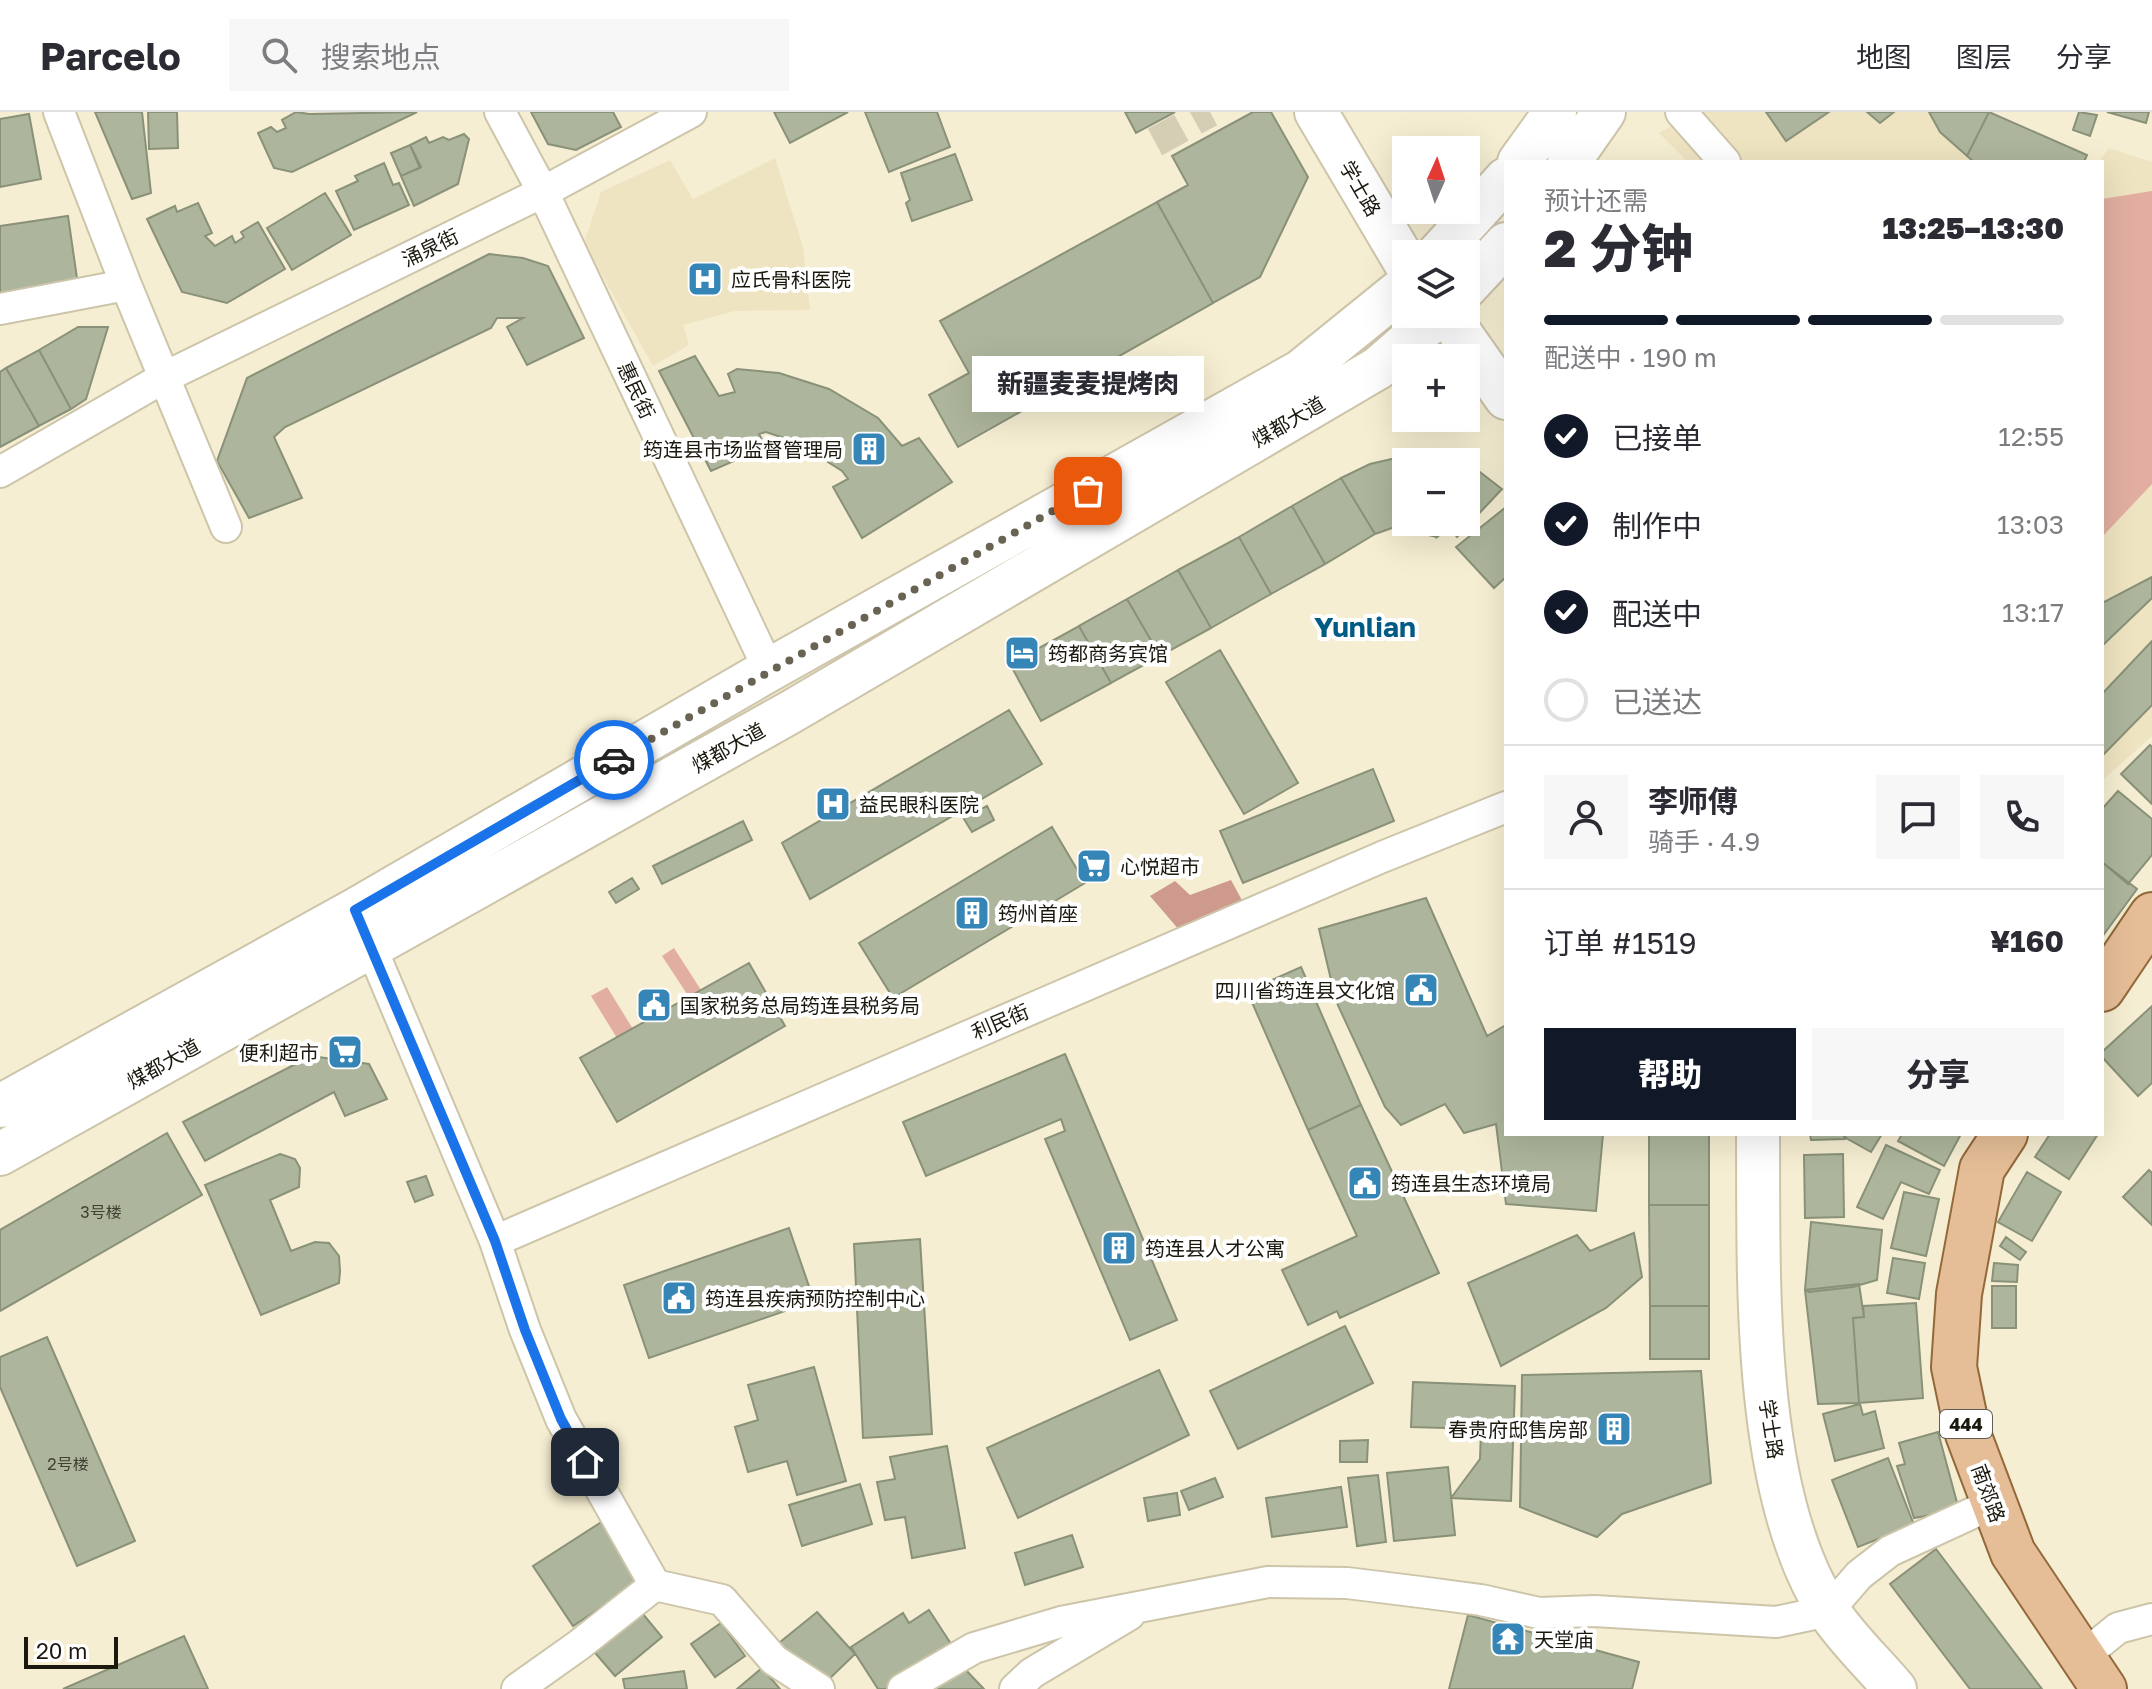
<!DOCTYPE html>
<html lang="zh">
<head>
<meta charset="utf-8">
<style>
	:root { --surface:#fff; --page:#f7f7f7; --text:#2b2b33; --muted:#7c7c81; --line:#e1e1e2; --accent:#111827 }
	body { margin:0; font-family:"Golos Text","Noto Sans SC",sans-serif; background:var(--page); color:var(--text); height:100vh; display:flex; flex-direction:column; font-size:30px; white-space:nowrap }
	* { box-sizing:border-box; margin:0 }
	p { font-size:26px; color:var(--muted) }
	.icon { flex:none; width:44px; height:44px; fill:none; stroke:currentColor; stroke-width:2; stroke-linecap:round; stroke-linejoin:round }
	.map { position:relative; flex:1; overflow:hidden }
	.side { position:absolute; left:1504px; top:48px; width:600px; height:976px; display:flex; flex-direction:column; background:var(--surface); border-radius:0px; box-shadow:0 8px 32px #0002 }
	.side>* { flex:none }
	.needle { width:52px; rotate:3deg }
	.tools { position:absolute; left:1392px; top:24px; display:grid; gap:16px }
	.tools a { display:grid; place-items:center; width:88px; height:88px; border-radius:0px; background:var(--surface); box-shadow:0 8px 32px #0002; font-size:40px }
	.scale { position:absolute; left:24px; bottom:20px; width:94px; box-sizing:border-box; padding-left:8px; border:4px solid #1b180e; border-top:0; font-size:22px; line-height:28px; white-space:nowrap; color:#1b180e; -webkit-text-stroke:6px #fff; paint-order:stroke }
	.pin { position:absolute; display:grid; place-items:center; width:68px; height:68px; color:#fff; margin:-34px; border-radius:16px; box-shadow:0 4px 12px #0006 }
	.courier { position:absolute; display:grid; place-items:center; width:80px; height:80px; margin:-40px; border:6px solid #1a73e8; border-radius:50%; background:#fff; color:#222; box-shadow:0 2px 10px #0007 }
	.bubble { position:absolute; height:56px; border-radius:0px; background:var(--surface); box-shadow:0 8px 32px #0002; font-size:26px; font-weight:800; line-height:56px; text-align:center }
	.overview em { font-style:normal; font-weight:800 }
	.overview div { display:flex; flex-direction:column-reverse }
	.overview { display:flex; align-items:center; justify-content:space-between; height:136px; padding:0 40px }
	h1 { font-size:52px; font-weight:800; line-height:60px }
	.bar { display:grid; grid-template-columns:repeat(4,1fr); gap:12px 8px; align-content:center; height:96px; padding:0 40px }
	.bar i { height:10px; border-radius:6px; background:var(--line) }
	.bar .on { background:var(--accent) }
	.bar p { grid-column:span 4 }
	.line { display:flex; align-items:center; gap:20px; padding:0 40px; border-top:2px solid var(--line) }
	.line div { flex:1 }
	.round { display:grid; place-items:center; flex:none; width:84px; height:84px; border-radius:0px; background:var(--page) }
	ol { padding:0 40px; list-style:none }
	li { display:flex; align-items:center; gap:24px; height:88px }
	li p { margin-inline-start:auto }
	li .icon { padding:8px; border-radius:50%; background:var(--accent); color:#fff; stroke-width:4 }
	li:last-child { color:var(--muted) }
	li i { width:44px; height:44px; border:4px solid var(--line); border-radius:50% }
	.button { display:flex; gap:16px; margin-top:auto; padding:16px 40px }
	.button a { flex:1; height:92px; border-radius:0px; background:var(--accent); color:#fff; font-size:32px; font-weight:800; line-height:92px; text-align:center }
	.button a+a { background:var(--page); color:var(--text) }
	header { display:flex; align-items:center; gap:48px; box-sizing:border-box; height:112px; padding:0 40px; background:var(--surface); border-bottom:2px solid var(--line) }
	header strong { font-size:38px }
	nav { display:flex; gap:44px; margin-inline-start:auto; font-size:28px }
	.search { width:560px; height:72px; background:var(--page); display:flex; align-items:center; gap:20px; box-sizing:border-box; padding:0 28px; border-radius:0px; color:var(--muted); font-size:30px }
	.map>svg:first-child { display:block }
	.built { fill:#eee4c1 }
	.green { fill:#e2aea1 }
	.forest { fill:#cd9a8d }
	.building { fill:#adb69c; stroke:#899178; stroke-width:2 }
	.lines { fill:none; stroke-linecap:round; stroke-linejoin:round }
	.street-tunnel { stroke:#d5ceb5; stroke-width:30; stroke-dasharray:30 15; stroke-linecap:butt }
	.street-casing { stroke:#cdc5aa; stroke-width:34 }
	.secondary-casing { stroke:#cdc5aa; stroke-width:46 }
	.primary-casing { stroke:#93683a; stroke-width:48 }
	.street { stroke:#fff; stroke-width:30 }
	.secondary { stroke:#fff; stroke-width:42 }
	.primary { stroke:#e5be97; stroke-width:44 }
	.done { stroke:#686353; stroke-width:8; stroke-dasharray:0 14.4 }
	.route { stroke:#1a73e8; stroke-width:10 }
	.labels { text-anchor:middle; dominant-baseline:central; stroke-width:8; stroke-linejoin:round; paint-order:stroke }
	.number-label { font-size:16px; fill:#404032 }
	.shield { fill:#fff; stroke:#5f5d56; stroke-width:2 }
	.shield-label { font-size:18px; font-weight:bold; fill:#1b180e }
	.street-label { font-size:20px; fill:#1b180e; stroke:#fff }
	.poi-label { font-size:20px; fill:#1b180e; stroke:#fff; text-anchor:start }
	.district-label { font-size:28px; font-weight:bold; fill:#025b85; stroke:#fff }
</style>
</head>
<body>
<header>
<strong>Parcelo</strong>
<div class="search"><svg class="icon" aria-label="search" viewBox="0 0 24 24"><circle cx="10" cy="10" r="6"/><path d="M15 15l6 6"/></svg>搜索地点</div>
<nav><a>地图</a><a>图层</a><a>分享</a></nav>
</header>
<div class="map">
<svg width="2152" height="1577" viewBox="0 0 2152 1577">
	<rect width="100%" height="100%" fill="#f6eed2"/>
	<path class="built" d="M1696,0H1766L1786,29L1829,0H1929L1940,20L1974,50H1688L1659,21Z
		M2109,36L2152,50V624L2102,669V50H2099Z
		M775,46L803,135L810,198L735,199L683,213L689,233L653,254L584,131L601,80L670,48L693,87Z"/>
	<path class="green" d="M2152,79V372L2102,425V87Z
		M674,836L701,878L689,885L662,844Z
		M607,875L633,917L617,926L591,884Z"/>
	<path class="forest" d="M1231,768L1244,792L1180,819L1150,784L1175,769L1190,783Z"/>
	<path class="building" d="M95,0H142L151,81L132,87Z
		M148,0H177L178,36L149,37Z
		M296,0L309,2L417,0L292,60L274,56L258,21L271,15L277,20L286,16L282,8Z
		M531,0H613L621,15L576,38L548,32Z
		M774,0H848L790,31Z
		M865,0H937L950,35L889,60Z
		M1125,0H1175L1136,21Z
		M1253,0H1271L1308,65L1260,165L1213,191L1157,90L1188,73L1172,44Z
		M1766,0H1829L1786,29Z
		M1867,0H1894L1880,11Z
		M1929,0H1989L1967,44L1940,20Z
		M1989,0L2087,43L2084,50H1974L1967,44Z
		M2079,0L2097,3L2090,24L2073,18Z
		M2107,0H2149L2146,11Z
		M29,2L41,67L0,75V7Z
		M464,22L469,27L458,72L414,94L401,64L421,55L410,33L426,25L429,31L443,25L449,28Z
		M410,33L420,56L401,64L391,41Z
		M955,42L972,88L912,109L906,91L910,88L901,61Z
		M384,51L393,73L399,71L409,93L354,118L336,79L358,69L355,64Z
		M325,81L351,123L292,158L267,116Z
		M1157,90L1213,191L958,335L929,283L969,261L940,209Z
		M198,91L212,121L205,124L215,134L232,124L235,131L244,125L241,120L258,110L285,157L227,191L182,180L147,107L175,94L177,100Z
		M68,104L78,173L0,185V114Z
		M489,142L523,146L548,154L584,226L527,253L507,215L523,206H497L491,216L285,315L274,325L302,386L249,406L217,349L247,266Z
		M78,215H108L86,287L71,297L39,238Z
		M39,238L71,297L39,314L6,256Z
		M695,244L719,284L735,280L728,262L737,257L779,261L829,277L878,306L902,334L919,326L952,370L862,426L833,375L848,367L842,359L796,330L766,320L759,322L766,335L711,359L659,259Z
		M6,256L39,314L0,335V260Z
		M1396,346L1412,349L1406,350V371L1395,415L1375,422L1341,366L1370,352Z
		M1476,357L1502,377L1457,425L1450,416L1437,425L1441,410H1466V358Z
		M1341,366L1375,422L1325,452L1292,394Z
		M1406,371V410H1441L1437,425L1395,415Z
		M1292,394L1325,452L1271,482L1239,425Z
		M1506,395V465L1494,476L1456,435Z
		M1239,425L1271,482L1211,516L1178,458Z
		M1178,458L1211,516L1160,544L1127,487Z
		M2152,465V486L2102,534V491Z
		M1127,487L1160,544L1111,571L1079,514Z
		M1079,514L1111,571L1041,609L1010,552Z
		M2152,529V593L2102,644V582Z
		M1220,538L1298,671L1244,702L1166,570Z
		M1009,598L1042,652L810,787L782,731Z
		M2150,633L2152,635V692L2121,662Z
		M1373,657L1394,709L1243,771L1220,719Z
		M2118,679L2152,707V743L2128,772L2102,750V697Z
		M987,694L994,708L972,720L964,707Z
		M743,709L752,728L662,772L653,754Z
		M1052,715L1085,771L893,886L859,831Z
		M2102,750L2137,777L2102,825Z
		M632,766L639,777L616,791L609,780Z
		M1426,786L1487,924L1506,913V1022H1603L1596,1099L1506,1092L1496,1012L1464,1021L1445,992L1401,1013L1385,995L1336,889L1319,817Z
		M749,851L785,914L617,1010L580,946Z
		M1301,855L1361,993L1308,1018L1247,879Z
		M2152,894V971L2138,984L2102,945V940Z
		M1065,942L1177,1208L1130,1228L1045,1027L1065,1019L1061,1007L926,1064L903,1010Z
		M311,944L369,952L387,987L345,1004L334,980L205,1049L183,1010Z
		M1361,993L1439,1161L1340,1206L1337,1199L1308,1213L1282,1158L1357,1124L1308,1018Z
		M167,1021L202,1083L0,1199V1118Z
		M1649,1022H1709V1093H1649Z
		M1810,1022H1846L1845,1027L1811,1028Z
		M1846,1022H1882L1871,1040L1844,1025Z
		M1902,1022H1961L1944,1054L1898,1029Z
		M2050,1022H2098L2069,1067L2035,1045Z
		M1886,1033L1940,1058L1929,1082L1901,1070L1883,1107L1857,1095Z
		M280,1042L295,1047L300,1056L299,1075L270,1088L291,1139L315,1130L329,1131L339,1144L340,1159L339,1171L261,1203L205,1073Z
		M1843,1042L1844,1105L1805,1106L1804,1043Z
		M2149,1058L2152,1061V1113L2123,1085Z
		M2027,1060L2061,1080L2032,1129L1998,1110Z
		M426,1064L433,1083L415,1090L407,1070Z
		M1904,1080L1939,1087L1926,1144L1891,1136Z
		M1649,1093H1709V1194H1650Z
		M1811,1110L1882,1118L1877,1168L1853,1175L1809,1180L1805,1178Z
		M789,1116L814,1189L649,1246L624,1173Z
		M1634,1121L1642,1165L1606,1196L1501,1254L1468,1171L1577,1123L1590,1139Z
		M2006,1125L2026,1140L2020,1148L2000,1134Z
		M920,1127L932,1322L863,1326L854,1132Z
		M1893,1146L1925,1151L1919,1187L1887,1181Z
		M1994,1151L2018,1153L2017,1170L1992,1169Z
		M1859,1172L1864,1205L1853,1206L1859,1291L1818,1292L1805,1178Z
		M1992,1174H2016V1216H1992Z
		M1916,1191L1923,1286L1859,1291L1853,1206L1864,1205L1863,1194Z
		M1650,1194H1709V1247H1650Z
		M1345,1214L1373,1271L1238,1337L1210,1279Z
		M47,1225L135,1429L77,1454L0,1275V1245Z
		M814,1255L846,1369L797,1383L787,1349L748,1360L735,1315L758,1308L748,1273Z
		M1159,1258L1189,1323L1018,1406L987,1336Z
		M1701,1259L1711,1371L1622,1402L1597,1425L1520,1395L1522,1263Z
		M1413,1270L1515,1274L1511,1389L1451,1386L1480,1347L1481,1317L1411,1315Z
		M1860,1292L1863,1303L1875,1299L1884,1336L1835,1349L1823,1302Z
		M1938,1320L1959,1398L1914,1406L1897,1354L1905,1352L1899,1331Z
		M1368,1328L1367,1350H1340V1329Z
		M947,1334L965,1436L912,1446L905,1405L885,1408L877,1370L895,1367L890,1345Z
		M1888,1346L1914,1413L1858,1435L1832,1368Z
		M1448,1355L1455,1423L1394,1429L1387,1361Z
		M1378,1363L1386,1430L1357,1434L1348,1366Z
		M1215,1366L1223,1385L1189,1398L1181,1379Z
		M860,1372L872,1412L802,1434L789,1393Z
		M1341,1375L1347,1415L1272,1425L1266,1386Z
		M1177,1381L1180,1403L1148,1409L1144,1386Z
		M603,1409L644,1467L573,1514L533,1454Z
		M1072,1423L1083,1455L1025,1473L1015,1441Z
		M1936,1437L2042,1577H1970L1890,1472Z
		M638,1496L662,1525L615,1564L591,1536Z
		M929,1498L953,1535L887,1577H878L851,1535L903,1501L909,1511Z
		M817,1500L855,1542L822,1574L774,1535Z
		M1468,1503L1639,1550L1632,1577H1449Z
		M721,1511L745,1544L715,1565L691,1532Z
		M184,1524L208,1577H63Z
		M960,1552L984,1577H934Z
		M762,1556L780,1577H737Z
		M684,1559L687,1577H625L623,1567Z"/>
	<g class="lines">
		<path class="street-tunnel" d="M1155,30L1210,0"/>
		<defs>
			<path id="street" d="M59,0L126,173L226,415
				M500,0L543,80L769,558
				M1681,0L1725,50
				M0,197L126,173
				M0,360L165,265L543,80L691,0
				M371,835L495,1129L525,1218L561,1307L655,1473
				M495,1129L1382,745L1506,695
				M655,1473L722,1488L774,1548L819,1577
				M2081,1546L2118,1516L2152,1507
				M517,1577L579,1533L655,1473
				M903,1577L974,1536L1061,1510L1268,1470L1347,1471L1420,1480L1481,1488L1539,1501L1595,1499L1776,1510L1828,1499L1859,1463L1890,1439L1992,1392
				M1015,1577L1032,1561L1129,1503"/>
			<path id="secondary" d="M1316,0L1406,152
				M1519,50L1555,0
				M1569,50L1604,0
				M1438,142L1506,67
				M1466,175L1506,132
				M1447,202L1506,286
				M0,994L355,798L769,558L1301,259L1406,174
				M1758,1022C1759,1163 1751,1378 1828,1498C1846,1526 1873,1551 1895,1577
				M0,1042L789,601L1378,256L1440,202"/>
			<path id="primary" d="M2102,877L2152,803
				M2005,1022L1982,1057L1959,1182L1954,1255L1968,1322L2013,1441L2104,1577"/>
		</defs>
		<use href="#street" class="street-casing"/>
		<use href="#secondary" class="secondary-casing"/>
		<use href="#primary" class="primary-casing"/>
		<use href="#street" class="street"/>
		<use href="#secondary" class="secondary"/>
		<use href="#primary" class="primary"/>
	</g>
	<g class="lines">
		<path class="done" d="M614,648L1088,379"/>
		<path class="route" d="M585,1350L561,1307L525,1218L495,1129L355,798L614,648"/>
	</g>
	<defs>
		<symbol id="hospital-square" viewBox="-11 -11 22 22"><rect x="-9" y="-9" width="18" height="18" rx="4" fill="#3586b7" stroke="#fff"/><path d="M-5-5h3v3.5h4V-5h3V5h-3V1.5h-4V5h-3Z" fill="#fff"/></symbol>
		<symbol id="building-square" viewBox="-11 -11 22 22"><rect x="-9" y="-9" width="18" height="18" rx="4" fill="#3586b7" stroke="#fff"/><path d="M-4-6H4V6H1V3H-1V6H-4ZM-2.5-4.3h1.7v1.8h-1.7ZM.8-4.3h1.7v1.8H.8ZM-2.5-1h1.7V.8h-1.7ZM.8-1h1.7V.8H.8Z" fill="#fff"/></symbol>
		<symbol id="hotel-square" viewBox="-11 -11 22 22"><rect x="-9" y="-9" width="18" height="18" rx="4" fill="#3586b7" stroke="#fff"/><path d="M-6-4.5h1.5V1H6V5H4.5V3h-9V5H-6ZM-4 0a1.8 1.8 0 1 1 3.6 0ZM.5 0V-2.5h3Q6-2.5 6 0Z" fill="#fff"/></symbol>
		<symbol id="supermarket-square" viewBox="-11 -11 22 22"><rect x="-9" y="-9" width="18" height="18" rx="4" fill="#3586b7" stroke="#fff"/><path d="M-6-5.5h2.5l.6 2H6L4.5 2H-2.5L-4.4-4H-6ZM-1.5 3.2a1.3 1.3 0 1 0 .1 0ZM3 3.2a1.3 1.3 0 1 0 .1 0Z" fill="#fff"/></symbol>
		<symbol id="civic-square" viewBox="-11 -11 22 22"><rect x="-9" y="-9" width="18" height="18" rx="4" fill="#3586b7" stroke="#fff"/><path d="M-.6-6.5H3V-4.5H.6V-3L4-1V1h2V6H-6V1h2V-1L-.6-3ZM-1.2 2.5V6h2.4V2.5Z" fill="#fff"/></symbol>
		<symbol id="temple-square" viewBox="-11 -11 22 22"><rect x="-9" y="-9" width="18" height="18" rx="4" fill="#3586b7" stroke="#fff"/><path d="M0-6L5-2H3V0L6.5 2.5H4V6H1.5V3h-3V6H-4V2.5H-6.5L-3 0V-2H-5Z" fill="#fff"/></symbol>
	</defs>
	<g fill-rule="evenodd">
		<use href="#hospital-square" x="685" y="147" width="40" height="40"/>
		<use href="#building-square" x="849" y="317" width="40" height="40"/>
		<use href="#hotel-square" x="1002" y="521" width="40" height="40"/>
		<use href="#hospital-square" x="813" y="672" width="40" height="40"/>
		<use href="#supermarket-square" x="1074" y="734" width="40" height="40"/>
		<use href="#building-square" x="952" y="781" width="40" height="40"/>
		<use href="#civic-square" x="1401" y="858" width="40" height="40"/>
		<use href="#civic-square" x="634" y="873" width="40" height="40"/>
		<use href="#supermarket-square" x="325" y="920" width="40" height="40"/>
		<use href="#civic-square" x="1345" y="1051" width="40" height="40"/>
		<use href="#building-square" x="1099" y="1116" width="40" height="40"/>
		<use href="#civic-square" x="659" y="1166" width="40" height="40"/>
		<use href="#building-square" x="1594" y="1297" width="40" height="40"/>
		<use href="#temple-square" x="1488" y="1507" width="40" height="40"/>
	</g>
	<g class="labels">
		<g class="number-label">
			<text x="101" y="1100">3号楼</text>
			<text x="68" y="1352">2号楼</text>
		</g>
		<rect class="shield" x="1940" y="1298" width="52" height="28" rx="6"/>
		<g class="shield-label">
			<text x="1966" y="1312">444</text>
		</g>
		<g class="street-label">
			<text transform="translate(1361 76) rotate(60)">学士路</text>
			<text transform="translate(430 135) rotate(-26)">涌泉街</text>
			<text transform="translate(637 278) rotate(65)">惠民街</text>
			<text transform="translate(1288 309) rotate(-30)">煤都大道</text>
			<text transform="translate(728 635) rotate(-29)">煤都大道</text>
			<text transform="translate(1000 909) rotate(-23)">利民街</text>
			<text transform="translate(163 951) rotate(-29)">煤都大道</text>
			<text transform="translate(1772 1317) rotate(81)">学士路</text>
			<text transform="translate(1989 1381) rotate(70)">南郊路</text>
		</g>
		<g class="poi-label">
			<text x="731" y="167">应氏骨科医院</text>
			<text x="843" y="337" text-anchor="end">筠连县市场监督管理局</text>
			<text x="1048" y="541">筠都商务宾馆</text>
			<text x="859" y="692">益民眼科医院</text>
			<text x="1120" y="754">心悦超市</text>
			<text x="998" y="801">筠州首座</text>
			<text x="1395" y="878" text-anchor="end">四川省筠连县文化馆</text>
			<text x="680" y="893">国家税务总局筠连县税务局</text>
			<text x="319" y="940" text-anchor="end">便利超市</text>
			<text x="1391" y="1071">筠连县生态环境局</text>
			<text x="1145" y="1136">筠连县人才公寓</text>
			<text x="705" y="1186">筠连县疾病预防控制中心</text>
			<text x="1588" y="1317" text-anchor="end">春贵府邸售房部</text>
			<text x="1534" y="1527">天堂庙</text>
		</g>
		<g class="district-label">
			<text x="1365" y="514">Yunlian</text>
		</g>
	</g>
</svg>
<div class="tools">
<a><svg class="needle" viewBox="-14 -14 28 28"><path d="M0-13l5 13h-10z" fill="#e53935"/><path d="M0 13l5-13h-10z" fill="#7c7c81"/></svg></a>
<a><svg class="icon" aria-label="layers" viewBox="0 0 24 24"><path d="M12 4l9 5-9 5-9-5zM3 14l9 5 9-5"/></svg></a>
<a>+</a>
<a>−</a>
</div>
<div class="scale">20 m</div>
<div class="pin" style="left:1088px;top:379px;background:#ea580c"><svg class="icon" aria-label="bag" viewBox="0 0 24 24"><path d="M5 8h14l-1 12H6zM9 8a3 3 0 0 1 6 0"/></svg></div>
<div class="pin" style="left:585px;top:1350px;background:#1f2937"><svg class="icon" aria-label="home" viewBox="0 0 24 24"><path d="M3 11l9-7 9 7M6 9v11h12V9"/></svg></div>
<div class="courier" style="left:614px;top:648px"><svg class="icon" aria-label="car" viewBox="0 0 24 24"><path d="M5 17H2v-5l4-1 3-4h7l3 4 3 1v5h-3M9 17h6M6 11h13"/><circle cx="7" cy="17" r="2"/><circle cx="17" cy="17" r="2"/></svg></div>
<div class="bubble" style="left:972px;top:244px;width:232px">新疆麦麦提烤肉</div>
<section class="side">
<div class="overview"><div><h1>2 分钟</h1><p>预计还需</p></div><em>13:25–13:30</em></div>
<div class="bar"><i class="on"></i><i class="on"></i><i class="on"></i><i></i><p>配送中 · 190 m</p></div>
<ol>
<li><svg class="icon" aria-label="check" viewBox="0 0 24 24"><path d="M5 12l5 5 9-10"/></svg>已接单<p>12:55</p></li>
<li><svg class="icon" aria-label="check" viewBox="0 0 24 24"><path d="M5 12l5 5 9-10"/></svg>制作中<p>13:03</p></li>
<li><svg class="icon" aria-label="check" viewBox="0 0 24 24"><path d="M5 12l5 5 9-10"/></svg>配送中<p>13:17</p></li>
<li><i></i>已送达</li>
</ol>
<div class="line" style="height:144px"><a class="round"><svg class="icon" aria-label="person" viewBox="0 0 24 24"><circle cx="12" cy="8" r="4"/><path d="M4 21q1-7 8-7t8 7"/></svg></a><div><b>李师傅</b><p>骑手 · 4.9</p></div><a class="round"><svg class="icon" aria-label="chat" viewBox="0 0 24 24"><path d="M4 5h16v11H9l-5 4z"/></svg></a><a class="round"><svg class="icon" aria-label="phone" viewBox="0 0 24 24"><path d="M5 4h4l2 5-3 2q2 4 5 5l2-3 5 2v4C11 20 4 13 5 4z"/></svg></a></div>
<div class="line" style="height:104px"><div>订单 #1519</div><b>¥160</b></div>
<div class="button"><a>帮助</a><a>分享</a></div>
</section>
</div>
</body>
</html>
